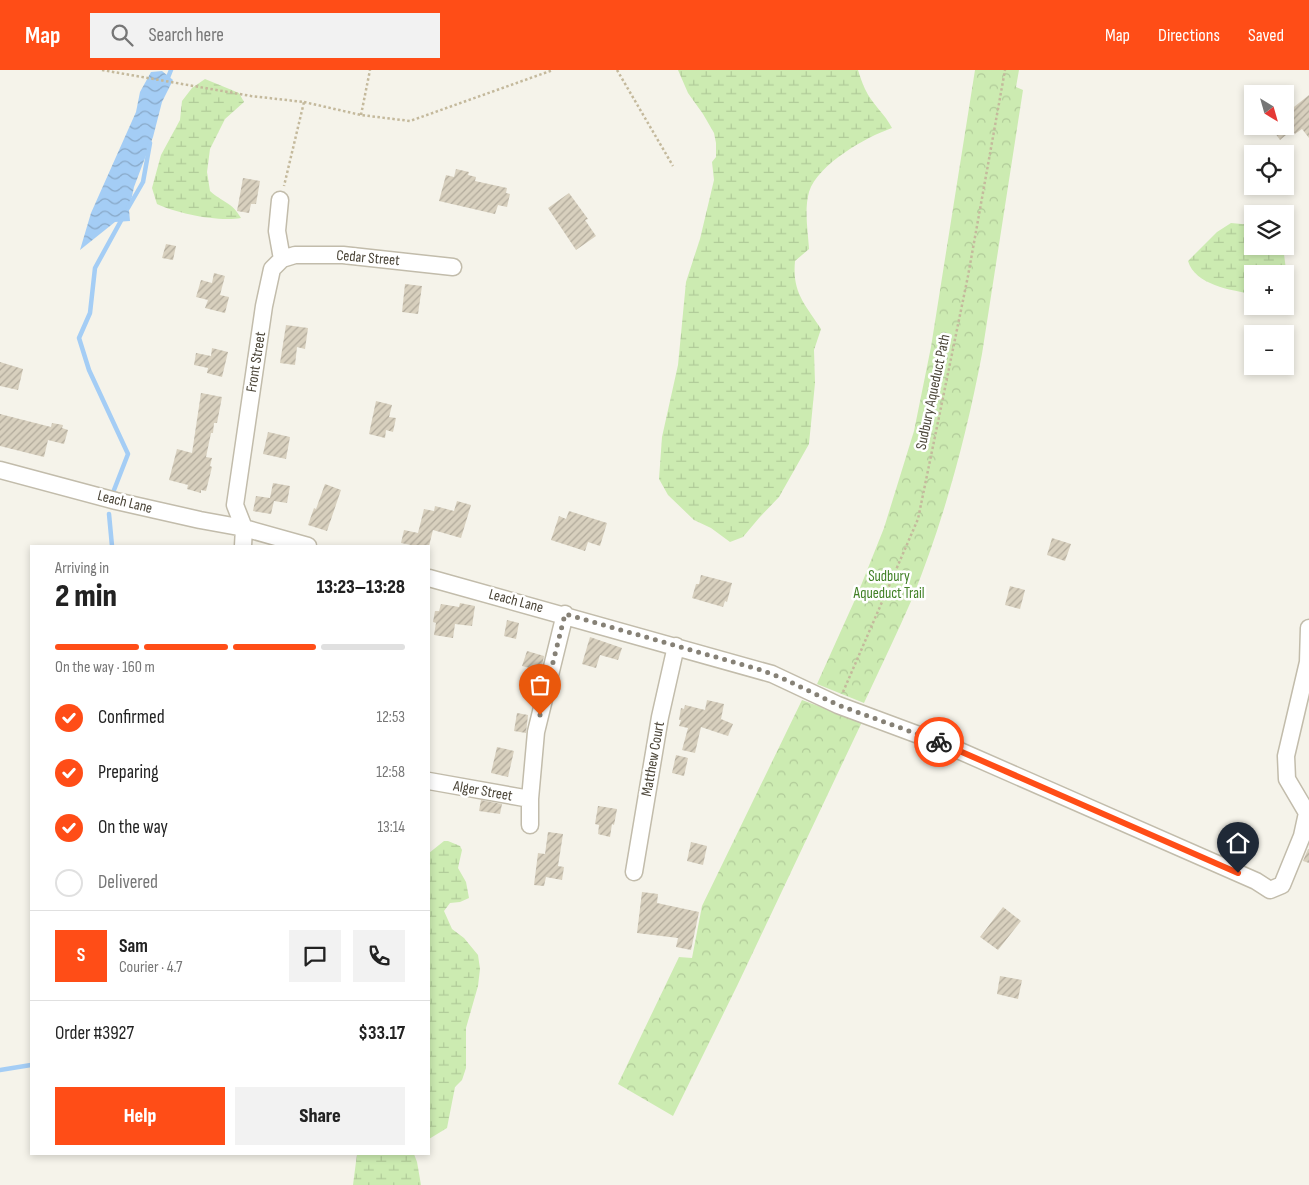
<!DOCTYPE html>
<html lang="en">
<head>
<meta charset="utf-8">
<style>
	:root { --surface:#fff; --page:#f2f2f2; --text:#222; --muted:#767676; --line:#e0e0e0; --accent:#ff4d17 }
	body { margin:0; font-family:"Sofia Sans Condensed",sans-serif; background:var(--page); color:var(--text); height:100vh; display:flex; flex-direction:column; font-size:19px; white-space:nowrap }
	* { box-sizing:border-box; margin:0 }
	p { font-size:16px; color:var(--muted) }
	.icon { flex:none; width:28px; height:28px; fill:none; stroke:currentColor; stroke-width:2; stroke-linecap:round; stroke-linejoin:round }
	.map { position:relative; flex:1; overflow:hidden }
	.drawer { position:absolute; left:30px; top:475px; width:400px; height:610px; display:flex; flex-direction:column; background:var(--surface); border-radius:0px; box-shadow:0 2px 8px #0003 }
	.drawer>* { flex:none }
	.needle { width:32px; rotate:143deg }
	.buttons { position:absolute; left:1244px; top:15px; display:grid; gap:10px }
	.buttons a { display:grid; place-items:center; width:50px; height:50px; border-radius:0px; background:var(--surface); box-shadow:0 2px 8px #0003; font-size:25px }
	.pin { position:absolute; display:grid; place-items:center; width:42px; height:42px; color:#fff; margin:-51px -21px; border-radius:50% 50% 50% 0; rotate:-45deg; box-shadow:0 0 5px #0007 }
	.pin .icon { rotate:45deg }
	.courier { position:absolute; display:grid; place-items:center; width:50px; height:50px; margin:-25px; border:4px solid #ff4d17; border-radius:50%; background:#fff; color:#222; box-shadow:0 1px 6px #0007 }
	.head em { font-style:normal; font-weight:800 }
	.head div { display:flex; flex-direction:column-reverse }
	.head { display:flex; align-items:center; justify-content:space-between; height:85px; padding:0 25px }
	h1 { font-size:32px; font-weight:800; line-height:38px }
	.bar { display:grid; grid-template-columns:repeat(4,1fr); gap:8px 5px; align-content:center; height:60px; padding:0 25px }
	.bar i { height:6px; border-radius:4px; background:var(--line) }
	.bar .current { background:var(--accent) }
	.bar p { grid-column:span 4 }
	.line { display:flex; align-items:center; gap:12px; padding:0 25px; border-top:1px solid var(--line) }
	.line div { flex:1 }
	.round { display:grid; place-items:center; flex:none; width:52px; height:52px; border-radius:0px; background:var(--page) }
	ol { padding:0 25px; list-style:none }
	li { display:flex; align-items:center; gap:15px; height:55px }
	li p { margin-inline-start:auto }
	li .icon { padding:5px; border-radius:50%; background:var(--accent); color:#fff; stroke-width:4 }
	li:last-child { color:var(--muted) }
	li i { width:28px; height:28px; border:2px solid var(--line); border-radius:50% }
	.button { display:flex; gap:10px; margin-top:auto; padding:10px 25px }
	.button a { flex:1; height:58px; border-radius:0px; background:var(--accent); color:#fff; font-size:20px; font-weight:800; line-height:58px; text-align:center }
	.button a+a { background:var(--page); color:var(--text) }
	header { display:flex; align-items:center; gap:30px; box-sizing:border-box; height:70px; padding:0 25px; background:var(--accent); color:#fff }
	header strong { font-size:24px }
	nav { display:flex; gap:28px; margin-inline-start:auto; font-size:18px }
	.search { width:350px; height:45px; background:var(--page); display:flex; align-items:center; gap:12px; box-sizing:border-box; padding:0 18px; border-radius:0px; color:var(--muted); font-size:19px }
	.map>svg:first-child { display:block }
	.forest { fill:url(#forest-crowns) }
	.wetland { fill:url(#wetland-marsh) }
	.water { fill:url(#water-waves) }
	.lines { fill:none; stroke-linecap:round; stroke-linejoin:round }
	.stream { stroke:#a4cdf5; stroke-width:4.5 }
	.building { fill:url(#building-hatch) }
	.street-casing { stroke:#c2bcab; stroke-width:19 }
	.path { stroke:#c4b99c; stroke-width:2.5; stroke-dasharray:2.5 2.5; stroke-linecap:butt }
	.street { stroke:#fff; stroke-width:16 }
	.done { stroke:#868176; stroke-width:5; stroke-dasharray:0 9 }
	.route { stroke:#ff4d17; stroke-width:6 }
	.labels { text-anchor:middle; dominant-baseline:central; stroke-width:5; stroke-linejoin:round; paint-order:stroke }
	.street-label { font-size:15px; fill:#4a4437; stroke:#fff }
	.park-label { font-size:15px; fill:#418026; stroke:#fff }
</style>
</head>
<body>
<header>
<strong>Map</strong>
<div class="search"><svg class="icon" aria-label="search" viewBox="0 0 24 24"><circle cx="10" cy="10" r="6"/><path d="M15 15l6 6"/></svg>Search here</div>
<nav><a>Map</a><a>Directions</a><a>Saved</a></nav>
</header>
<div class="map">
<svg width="1309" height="1115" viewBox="0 0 1309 1115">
	<defs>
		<pattern id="forest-crowns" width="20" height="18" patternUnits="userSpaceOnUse" patternTransform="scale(1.25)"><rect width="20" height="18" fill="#ccebb1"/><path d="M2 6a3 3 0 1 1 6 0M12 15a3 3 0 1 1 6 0" fill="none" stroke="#b1cb99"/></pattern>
		<pattern id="wetland-marsh" width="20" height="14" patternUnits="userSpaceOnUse" patternTransform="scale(1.25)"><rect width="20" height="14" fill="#ccebb1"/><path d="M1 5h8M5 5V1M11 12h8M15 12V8" fill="none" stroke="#b1cb99"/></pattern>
		<pattern id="water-waves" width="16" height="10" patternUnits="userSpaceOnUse" patternTransform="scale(1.25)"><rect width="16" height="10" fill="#a4cdf5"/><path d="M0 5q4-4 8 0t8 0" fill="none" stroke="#88a8c7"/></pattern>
		<pattern id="building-hatch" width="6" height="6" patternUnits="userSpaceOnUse" patternTransform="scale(1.25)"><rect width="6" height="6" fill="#d8d0be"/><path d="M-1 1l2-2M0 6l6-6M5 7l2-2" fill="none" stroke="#b1aa9b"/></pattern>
	</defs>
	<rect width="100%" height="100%" fill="#f5f3ea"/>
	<path class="forest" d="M975,0H1019L1016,17L1023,20L982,284C966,368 944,450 912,529C897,564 880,598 864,633L817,614L858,523L884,458L914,361L931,277Z
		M802,630L862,652L737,916L673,1046L618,1014L679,887L692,888L702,836Z"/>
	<path class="wetland" d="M678,0H858C860,6 862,13 865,19C872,34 885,44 892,58C866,67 818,94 809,122C804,140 808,161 809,179L795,191C792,223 805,234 821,259L814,280L815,313L809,374L779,427L759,448L743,467L730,472L711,458L694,450L668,425L659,409L662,367L678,295L686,212L700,169L714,110L712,92L716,87V73L714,63L703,44L688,23Z
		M205,9L239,23L244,32L225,49L210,79L207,102L210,121C222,132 232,132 241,148C219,152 178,144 157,134L152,118L161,85L180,50L182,31L192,18Z
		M1231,153L1252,155V176H1283L1286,200L1285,213V204H1252V224C1231,220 1195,215 1188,191L1217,162Z
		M444,771H448L460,776L462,780L458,798L466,812L469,828L460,832L450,833L444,841L452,859L464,868L478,885L480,899L478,916L466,958V998L462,1010L455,1017L447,1058L429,1069V783Z
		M357,1084H414L417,1092L421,1115H353Z"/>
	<path class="water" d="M162,1L173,10L162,32L153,67L134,117L129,140L130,151L115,152L80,180L91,143L136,42L140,22L151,2Z"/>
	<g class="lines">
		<path class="stream" d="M167,10L171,0
			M128,138L143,112L150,73
			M114,420L128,384L89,300L79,268L90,243L95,198L123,147
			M109,444L112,476
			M0,1000L31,995"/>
	</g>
	<path class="building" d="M1309,25V68L1302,59L1295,64L1292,60L1280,70L1270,56H1285V44Z
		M456,99L469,102L468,105L476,107L475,111L507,118L506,123L510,124L507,137L498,135L495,144L439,131L446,105L454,107Z
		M243,108L260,111L256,134H251L249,143L237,141Z
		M569,123L588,149L585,150L596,166L576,180L548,138Z
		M166,174L176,176L173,190L162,188Z
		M214,203L225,206L220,225L229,227L225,243L205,238L208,230L196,227L201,210L212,213Z
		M405,214L422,216L418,244L402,242Z
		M286,255L308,258L305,279L297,277L295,295L280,293Z
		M212,278L228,282L222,307L207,303L208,298L194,295L196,283L211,286Z
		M0,292L23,299L18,320L0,316Z
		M201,323L222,327L217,353H214L213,363H211L206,387L212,388L210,396L212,397L206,421L201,420V423L187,419L188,415L169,410L177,379L192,383Z
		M376,331L392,335L389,347L396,348L393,362L386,360L385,368L369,364Z
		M0,344L51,357L52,353L63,355L62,358L68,360L64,374L48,370L44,387L0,376Z
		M268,362L290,367L286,389L263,384Z
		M273,413L290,416L287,433L274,431L271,444L253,441L256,426L270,428Z
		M325,414L341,420L327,461L308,455L314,438L316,439Z
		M457,431L471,435L461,468L433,460L429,476H416L401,473L404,460L418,463L424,439L434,441L435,436L454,441Z
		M569,441L607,453L600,476L588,472L585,481L551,470L559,446L566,449Z
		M1052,468L1071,474L1065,491L1047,485Z
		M701,505L732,513L727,532L725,531L723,537L692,528L696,514H699Z
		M1010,516L1025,520L1020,539L1005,535Z
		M460,533L475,536L472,556L455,554L453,568L434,565L436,553L433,552L435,541H439L441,534L459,537Z
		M507,550L519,553L516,569L504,566Z
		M590,567L622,578L618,590L600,585L596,598L582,594Z
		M527,581L544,586L541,601L522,596Z
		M707,630L724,634L721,649L733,654L728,666L701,657L695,683L682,680L688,658L679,656L681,650H679L681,638L684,639L685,635L705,640Z
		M517,643L528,645L526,663L514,661Z
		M497,677L514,681L508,707L491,703Z
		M676,685L688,688L684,706L672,703Z
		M481,730L502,734L500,744L479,741Z
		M598,736L617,739L614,755L612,754L610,767L598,764L599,755L595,754Z
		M548,762L563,764L558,796L564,797L562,810L546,807L544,816L534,815L538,783L545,784Z
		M691,772L707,776L703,795L687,791Z
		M1308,779H1309V793L1303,791Z
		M642,822L658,824L657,833L699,842L691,880L676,877L678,868L637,863Z
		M1003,837L1021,851L998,880L980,867Z
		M1000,906L1022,910L1018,929L997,924Z"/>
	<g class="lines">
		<defs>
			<path id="street" d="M280,130L277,161L282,189
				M0,400L116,431L200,450L244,458L308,476
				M243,476L244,458L235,435L264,236L272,199L282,189L295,185H343L453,197
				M429,508L772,604L838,635L951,677L1256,811L1270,820L1282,815L1302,766L1307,743L1287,709L1286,686L1308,592L1309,558
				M429,711L530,729
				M530,755V729L536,662L565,544
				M634,802L660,647L676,576"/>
		</defs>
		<use href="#street" class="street-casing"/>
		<path class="path" d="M102,0L251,26L304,32L284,116
			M617,0L673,96
			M304,32L361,45L410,51L553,0
			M361,45L370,0
			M843,622L918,449L968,206L1005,0"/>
		<use href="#street" class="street"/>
	</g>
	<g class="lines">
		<path class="done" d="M540,645L565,544L761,600L782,608L838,635L939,672"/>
		<path class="route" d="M939,672L1238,803"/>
	</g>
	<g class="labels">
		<g class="street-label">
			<text transform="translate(368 188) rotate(5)">Cedar Street</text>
			<text transform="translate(256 292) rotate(-81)">Front Street</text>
			<text transform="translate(933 322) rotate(-78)">Sudbury Aqueduct Path</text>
			<text transform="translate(125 432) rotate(14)">Leach Lane</text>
			<text transform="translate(516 531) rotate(15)">Leach Lane</text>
			<text transform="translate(653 689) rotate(-80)">Matthew Court</text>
			<text transform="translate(483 721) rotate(10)">Alger Street</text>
		</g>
		<g class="park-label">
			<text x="889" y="506">Sudbury<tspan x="889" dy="17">Aqueduct Trail</tspan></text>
		</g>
	</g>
</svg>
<div class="buttons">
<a><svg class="needle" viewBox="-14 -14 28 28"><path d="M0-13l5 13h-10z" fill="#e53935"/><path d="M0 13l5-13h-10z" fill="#767676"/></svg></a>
<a><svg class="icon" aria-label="locate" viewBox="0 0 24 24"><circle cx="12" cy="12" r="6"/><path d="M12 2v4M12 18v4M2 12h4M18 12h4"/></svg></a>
<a><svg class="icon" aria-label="layers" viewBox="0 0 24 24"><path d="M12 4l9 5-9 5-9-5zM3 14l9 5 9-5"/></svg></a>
<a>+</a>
<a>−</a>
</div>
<div class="pin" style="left:540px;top:645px;background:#ea580c"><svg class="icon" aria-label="bag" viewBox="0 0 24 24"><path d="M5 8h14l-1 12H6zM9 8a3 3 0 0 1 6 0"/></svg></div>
<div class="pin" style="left:1238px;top:803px;background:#1f2937"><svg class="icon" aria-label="home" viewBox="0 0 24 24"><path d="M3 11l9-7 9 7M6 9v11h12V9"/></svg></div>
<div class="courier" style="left:939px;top:672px"><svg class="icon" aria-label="bike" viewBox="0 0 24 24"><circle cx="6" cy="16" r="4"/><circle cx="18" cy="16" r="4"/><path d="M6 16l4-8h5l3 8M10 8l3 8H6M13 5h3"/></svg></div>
<section class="drawer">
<div class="head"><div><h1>2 min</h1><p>Arriving in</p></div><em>13:23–13:28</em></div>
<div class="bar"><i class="current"></i><i class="current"></i><i class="current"></i><i></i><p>On the way · 160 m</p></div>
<ol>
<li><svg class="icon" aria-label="check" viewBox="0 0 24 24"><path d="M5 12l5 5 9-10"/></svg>Confirmed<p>12:53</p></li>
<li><svg class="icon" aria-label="check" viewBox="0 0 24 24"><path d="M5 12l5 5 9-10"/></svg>Preparing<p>12:58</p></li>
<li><svg class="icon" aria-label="check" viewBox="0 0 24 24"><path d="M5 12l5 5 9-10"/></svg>On the way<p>13:14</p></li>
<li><i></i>Delivered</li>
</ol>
<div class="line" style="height:90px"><b class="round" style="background:var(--accent);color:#fff">S</b><div><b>Sam</b><p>Courier · 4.7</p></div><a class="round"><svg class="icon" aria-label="chat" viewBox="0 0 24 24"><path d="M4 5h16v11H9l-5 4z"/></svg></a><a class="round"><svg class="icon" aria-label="phone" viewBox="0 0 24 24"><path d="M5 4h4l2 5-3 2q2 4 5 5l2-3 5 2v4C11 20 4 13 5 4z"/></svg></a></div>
<div class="line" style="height:65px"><div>Order #3927</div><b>$33.17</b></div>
<div class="button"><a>Help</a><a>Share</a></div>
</section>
</div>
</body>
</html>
